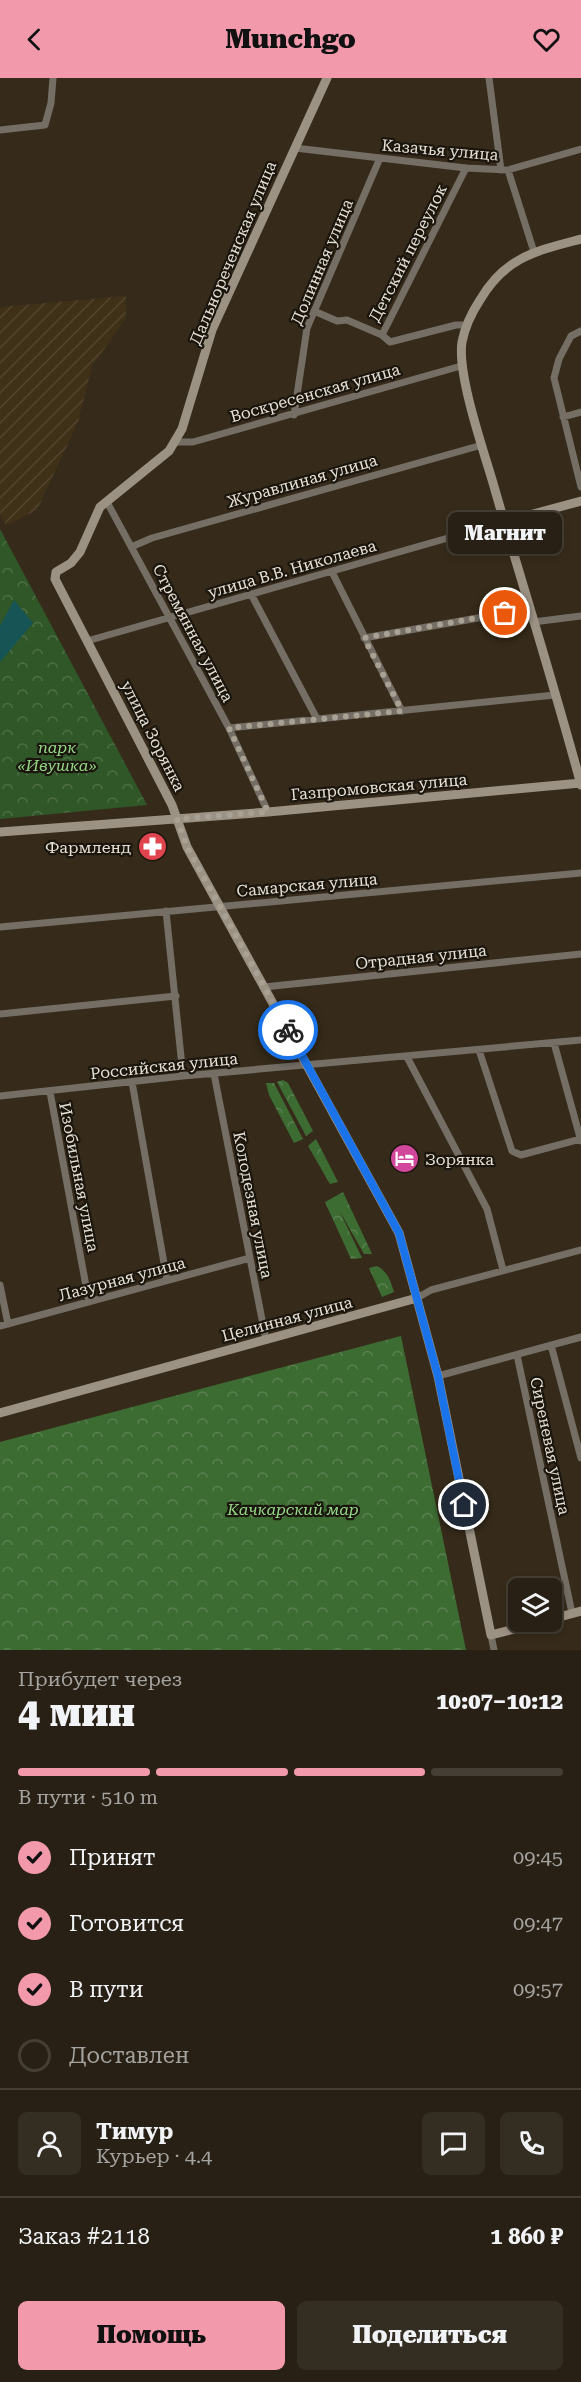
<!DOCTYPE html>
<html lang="ru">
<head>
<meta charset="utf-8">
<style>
	:root { --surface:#282014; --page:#342d22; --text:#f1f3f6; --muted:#a5a3a0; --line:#443e34; --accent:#f29aac }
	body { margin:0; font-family:"Roboto Serif",serif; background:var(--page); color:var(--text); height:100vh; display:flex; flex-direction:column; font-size:22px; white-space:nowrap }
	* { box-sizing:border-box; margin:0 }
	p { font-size:20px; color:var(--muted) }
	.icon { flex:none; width:33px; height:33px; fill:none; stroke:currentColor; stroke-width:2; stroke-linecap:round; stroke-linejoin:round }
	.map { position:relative; height:1572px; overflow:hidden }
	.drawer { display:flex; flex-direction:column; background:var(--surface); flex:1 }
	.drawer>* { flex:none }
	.tools { position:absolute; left:508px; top:1500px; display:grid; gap:12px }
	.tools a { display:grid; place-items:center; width:54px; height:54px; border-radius:9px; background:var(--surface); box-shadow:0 3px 9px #0003,0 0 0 2px var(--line); font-size:30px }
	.pin { position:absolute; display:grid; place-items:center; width:51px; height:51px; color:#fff; margin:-26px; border:3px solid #fff; border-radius:50%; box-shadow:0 2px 6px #0007 }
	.courier { position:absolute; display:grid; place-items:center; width:60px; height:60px; margin:-30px; border:4px solid #1a73e8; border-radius:50%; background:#fff; color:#222; box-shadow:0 2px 8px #0007 }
	.bubble { position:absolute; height:42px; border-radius:9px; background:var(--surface); box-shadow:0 3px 9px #0003,0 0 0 2px var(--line); font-size:20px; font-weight:800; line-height:42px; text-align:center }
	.overview em { font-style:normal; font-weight:800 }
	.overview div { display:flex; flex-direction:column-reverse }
	.overview { display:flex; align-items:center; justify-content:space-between; height:102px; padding:0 18px }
	h1 { font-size:39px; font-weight:800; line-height:45px }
	.bar { display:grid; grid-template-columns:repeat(4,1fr); gap:9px 6px; align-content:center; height:72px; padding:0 18px }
	.bar i { height:8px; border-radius:4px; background:var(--line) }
	.bar .current { background:var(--accent) }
	.bar p { grid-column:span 4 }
	.line { display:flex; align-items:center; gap:15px; padding:0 18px; border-top:2px solid var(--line) }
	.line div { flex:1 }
	.round { display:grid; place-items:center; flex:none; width:63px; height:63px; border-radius:9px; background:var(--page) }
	ol { padding:0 18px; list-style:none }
	li { display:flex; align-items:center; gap:18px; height:66px }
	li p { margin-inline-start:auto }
	li .icon { padding:6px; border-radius:50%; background:var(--accent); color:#111; stroke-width:4 }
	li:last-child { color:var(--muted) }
	li i { width:33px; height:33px; border:3px solid var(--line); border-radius:50% }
	.cta { display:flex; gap:12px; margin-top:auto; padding:12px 18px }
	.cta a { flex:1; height:69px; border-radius:9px; background:var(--accent); color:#111; font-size:24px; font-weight:800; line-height:69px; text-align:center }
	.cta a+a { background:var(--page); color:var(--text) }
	header { display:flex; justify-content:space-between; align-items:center; height:78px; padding:0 18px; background:var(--accent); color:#111; font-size:27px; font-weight:800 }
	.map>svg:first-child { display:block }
	.industrial { fill:url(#industrial-furrows) }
	.forest { fill:url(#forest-crowns) }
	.park { fill:url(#park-crowns) }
	.water { fill:#175455 }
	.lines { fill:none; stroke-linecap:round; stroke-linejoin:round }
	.street { stroke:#746e65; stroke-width:7 }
	.secondary { stroke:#9c9284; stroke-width:9 }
	.done { stroke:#a9a194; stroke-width:6; stroke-dasharray:0 10.8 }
	.route { stroke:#1a73e8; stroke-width:8 }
	.labels { text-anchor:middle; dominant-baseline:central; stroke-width:4.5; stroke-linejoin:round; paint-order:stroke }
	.street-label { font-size:16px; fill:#e7e0d5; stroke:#1a150d }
	.park-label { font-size:16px; font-style:italic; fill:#94d886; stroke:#1a150d }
	.poi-label { font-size:16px; fill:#e7e0d5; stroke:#1a150d; text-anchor:end }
</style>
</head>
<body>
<header><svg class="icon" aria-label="back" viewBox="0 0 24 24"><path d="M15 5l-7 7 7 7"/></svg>Munchgo<svg class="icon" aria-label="heart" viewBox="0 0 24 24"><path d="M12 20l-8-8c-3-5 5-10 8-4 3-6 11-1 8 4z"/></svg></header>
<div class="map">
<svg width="581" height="1572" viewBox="0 0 581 1572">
	<defs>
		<pattern id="industrial-furrows" width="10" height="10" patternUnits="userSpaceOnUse" patternTransform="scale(1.5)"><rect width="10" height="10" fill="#3f3018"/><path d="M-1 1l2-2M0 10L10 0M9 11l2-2" fill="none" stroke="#52442e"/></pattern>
		<pattern id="forest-crowns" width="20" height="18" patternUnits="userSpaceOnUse" patternTransform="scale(1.5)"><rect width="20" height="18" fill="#3d6c33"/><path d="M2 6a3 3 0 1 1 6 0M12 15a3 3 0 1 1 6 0" fill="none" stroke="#598150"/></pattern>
		<pattern id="park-crowns" width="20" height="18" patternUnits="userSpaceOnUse" patternTransform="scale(1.5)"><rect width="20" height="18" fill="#305728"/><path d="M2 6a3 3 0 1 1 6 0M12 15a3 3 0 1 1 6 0" fill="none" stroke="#4e6f46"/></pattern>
	</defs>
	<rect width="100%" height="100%" fill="#362b1a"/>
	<path class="industrial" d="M126,218V240L92,288L78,344L37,432L6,447L0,435V229Z"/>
	<path class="forest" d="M283,1002L288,1005L313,1053L306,1058L277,1004Z
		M266,1005H274L303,1061L294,1065L269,1017Z
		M316,1061L338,1104L330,1106L308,1068Z
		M343,1114L372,1176H364L339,1132L362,1180L351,1181L325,1124Z
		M377,1188C388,1194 390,1202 394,1214L382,1219L369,1190Z
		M401,1258L466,1572H0V1364Z"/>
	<path class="park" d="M0,451L147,727L0,741Z"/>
	<path class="water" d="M14,522L33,545L0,584V548Z"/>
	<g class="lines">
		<path class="street" d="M489,0L501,92
			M0,52L45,47L51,25L53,0
			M295,70L466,90L508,92L581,71
			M466,90L382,257L390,264L456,247H467
			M508,92L534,174
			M314,233L337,243L347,242L382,257
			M581,253L571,258L559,281L554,300L581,409
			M294,337L307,250L380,80
			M563,339L581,334
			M176,364H193L461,288
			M107,424L229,650L268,734
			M131,469L152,460L482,367
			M332,494L402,633
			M251,516L317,641
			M533,544L581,538
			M364,560L529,531
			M87,563L504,444
			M229,650L555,617
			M166,833L183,998
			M0,849L581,795
			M264,909L581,876
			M0,936L176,918
			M554,965L581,1063
			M479,972L512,1073L521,1077L581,1061
			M407,979L487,1131L503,1192
			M214,996L266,1262
			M132,1004L167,1202
			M50,1014L89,1224
			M0,1018L183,998L581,962
			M0,1207L8,1246
			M417,1220L431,1212L581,1172
			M0,1248L250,1180
			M551,1267L581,1380
			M517,1277L572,1535
			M438,1298L581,1259
			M491,1557L494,1572"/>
		<path class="secondary" d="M327,0L212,252L182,351L169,373L100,429L80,474L71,485L56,494L55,501L172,727L187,769L399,1155L438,1298L491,1557L541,1544
			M581,161C536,173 505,179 480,222C472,234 465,249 462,264C457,296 483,371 493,405C522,506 554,606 581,707
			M504,444L581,423
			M0,754L268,734L581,705
			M0,1335L417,1220
			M552,1541L581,1533"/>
	</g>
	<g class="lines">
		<path class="done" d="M288,952L187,769L177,741L268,734L229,650L402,633L364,560L505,535"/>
		<path class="route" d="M288,952L399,1155L438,1298L464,1427"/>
	</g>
	<defs>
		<symbol id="pharmacy-disc" viewBox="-11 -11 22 22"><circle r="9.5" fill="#e0444e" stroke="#1a150d"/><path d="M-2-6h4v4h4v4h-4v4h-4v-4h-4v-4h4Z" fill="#fff"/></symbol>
		<symbol id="hotel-disc" viewBox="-11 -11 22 22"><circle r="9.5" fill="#d1479c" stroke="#1a150d"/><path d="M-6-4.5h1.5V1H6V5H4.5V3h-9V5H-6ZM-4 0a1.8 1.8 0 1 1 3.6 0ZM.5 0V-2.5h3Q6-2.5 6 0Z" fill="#fff"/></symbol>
	</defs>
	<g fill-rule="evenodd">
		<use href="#pharmacy-disc" x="136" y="752" width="33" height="33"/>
		<use href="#hotel-disc" x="388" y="1064" width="33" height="33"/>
	</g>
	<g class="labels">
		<g class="street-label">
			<text transform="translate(440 72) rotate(5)">Казачья улица</text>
			<text transform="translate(233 175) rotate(-67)">Дальнореченская улица</text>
			<text transform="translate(408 175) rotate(-63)">Детский переулок</text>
			<text transform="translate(322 184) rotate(-67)">Долинная улица</text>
			<text transform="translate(315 315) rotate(-16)">Воскресенская улица</text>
			<text transform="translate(302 403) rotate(-16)">Журавлиная улица</text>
			<text transform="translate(292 491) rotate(-16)">улица В.В. Николаева</text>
			<text transform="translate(193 555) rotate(62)">Стремянная улица</text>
			<text transform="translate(153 658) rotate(63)">улица Зорянка</text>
			<text transform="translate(379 709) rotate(-5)">Газпромовская улица</text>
			<text transform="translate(307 807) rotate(-5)">Самарская улица</text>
			<text transform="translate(421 879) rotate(-6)">Отрадная улица</text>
			<text transform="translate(164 988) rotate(-6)">Российская улица</text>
			<text transform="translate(79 1099) rotate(79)">Изобильная улица</text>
			<text transform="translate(253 1127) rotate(79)">Колодезная улица</text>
			<text transform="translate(122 1201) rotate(-15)">Лазурная улица</text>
			<text transform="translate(287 1241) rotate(-15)">Целинная улица</text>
			<text transform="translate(550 1368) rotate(78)">Сиреневая улица</text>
		</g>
		<g class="park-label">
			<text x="57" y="669">парк<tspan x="57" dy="18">«Ивушка»</tspan></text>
			<text x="293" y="1431">Качкарский мар</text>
		</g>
		<g class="poi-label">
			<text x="131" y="769">Фармленд</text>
			<text x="425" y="1081" text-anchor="start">Зорянка</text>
		</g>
	</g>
</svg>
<div class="tools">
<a><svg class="icon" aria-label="layers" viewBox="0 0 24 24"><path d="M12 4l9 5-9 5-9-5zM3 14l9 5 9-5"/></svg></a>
</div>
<div class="pin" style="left:505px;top:535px;background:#ea580c"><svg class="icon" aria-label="bag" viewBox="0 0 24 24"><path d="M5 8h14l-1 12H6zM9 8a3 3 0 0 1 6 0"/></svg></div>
<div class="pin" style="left:464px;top:1427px;background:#1f2937"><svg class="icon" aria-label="home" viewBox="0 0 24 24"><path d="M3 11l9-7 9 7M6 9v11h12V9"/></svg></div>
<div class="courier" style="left:288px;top:952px"><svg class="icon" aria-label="bike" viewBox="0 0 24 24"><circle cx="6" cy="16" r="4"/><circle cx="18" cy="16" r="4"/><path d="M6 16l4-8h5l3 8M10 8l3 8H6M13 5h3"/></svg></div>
<div class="bubble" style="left:448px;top:434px;width:114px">Магнит</div>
</div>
<section class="drawer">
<div class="overview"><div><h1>4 мин</h1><p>Прибудет через</p></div><em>10:07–10:12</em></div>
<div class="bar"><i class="current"></i><i class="current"></i><i class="current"></i><i></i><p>В пути · 510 m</p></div>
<ol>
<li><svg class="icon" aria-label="check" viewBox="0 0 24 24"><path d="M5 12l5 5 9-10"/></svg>Принят<p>09:45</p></li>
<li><svg class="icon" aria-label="check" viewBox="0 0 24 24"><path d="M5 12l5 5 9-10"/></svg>Готовится<p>09:47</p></li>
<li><svg class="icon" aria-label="check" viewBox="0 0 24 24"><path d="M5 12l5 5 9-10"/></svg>В пути<p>09:57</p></li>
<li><i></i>Доставлен</li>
</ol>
<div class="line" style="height:108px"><a class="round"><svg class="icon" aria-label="person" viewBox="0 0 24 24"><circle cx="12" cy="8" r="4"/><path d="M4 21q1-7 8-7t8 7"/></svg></a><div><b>Тимур</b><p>Курьер · 4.4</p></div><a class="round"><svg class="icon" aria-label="chat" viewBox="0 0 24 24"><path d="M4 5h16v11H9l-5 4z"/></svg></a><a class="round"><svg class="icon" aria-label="phone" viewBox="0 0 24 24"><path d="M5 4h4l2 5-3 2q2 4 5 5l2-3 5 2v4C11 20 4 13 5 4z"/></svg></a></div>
<div class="line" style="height:78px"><div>Заказ #2118</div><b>1 860 ₽</b></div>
<div class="cta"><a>Помощь</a><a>Поделиться</a></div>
</section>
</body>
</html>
